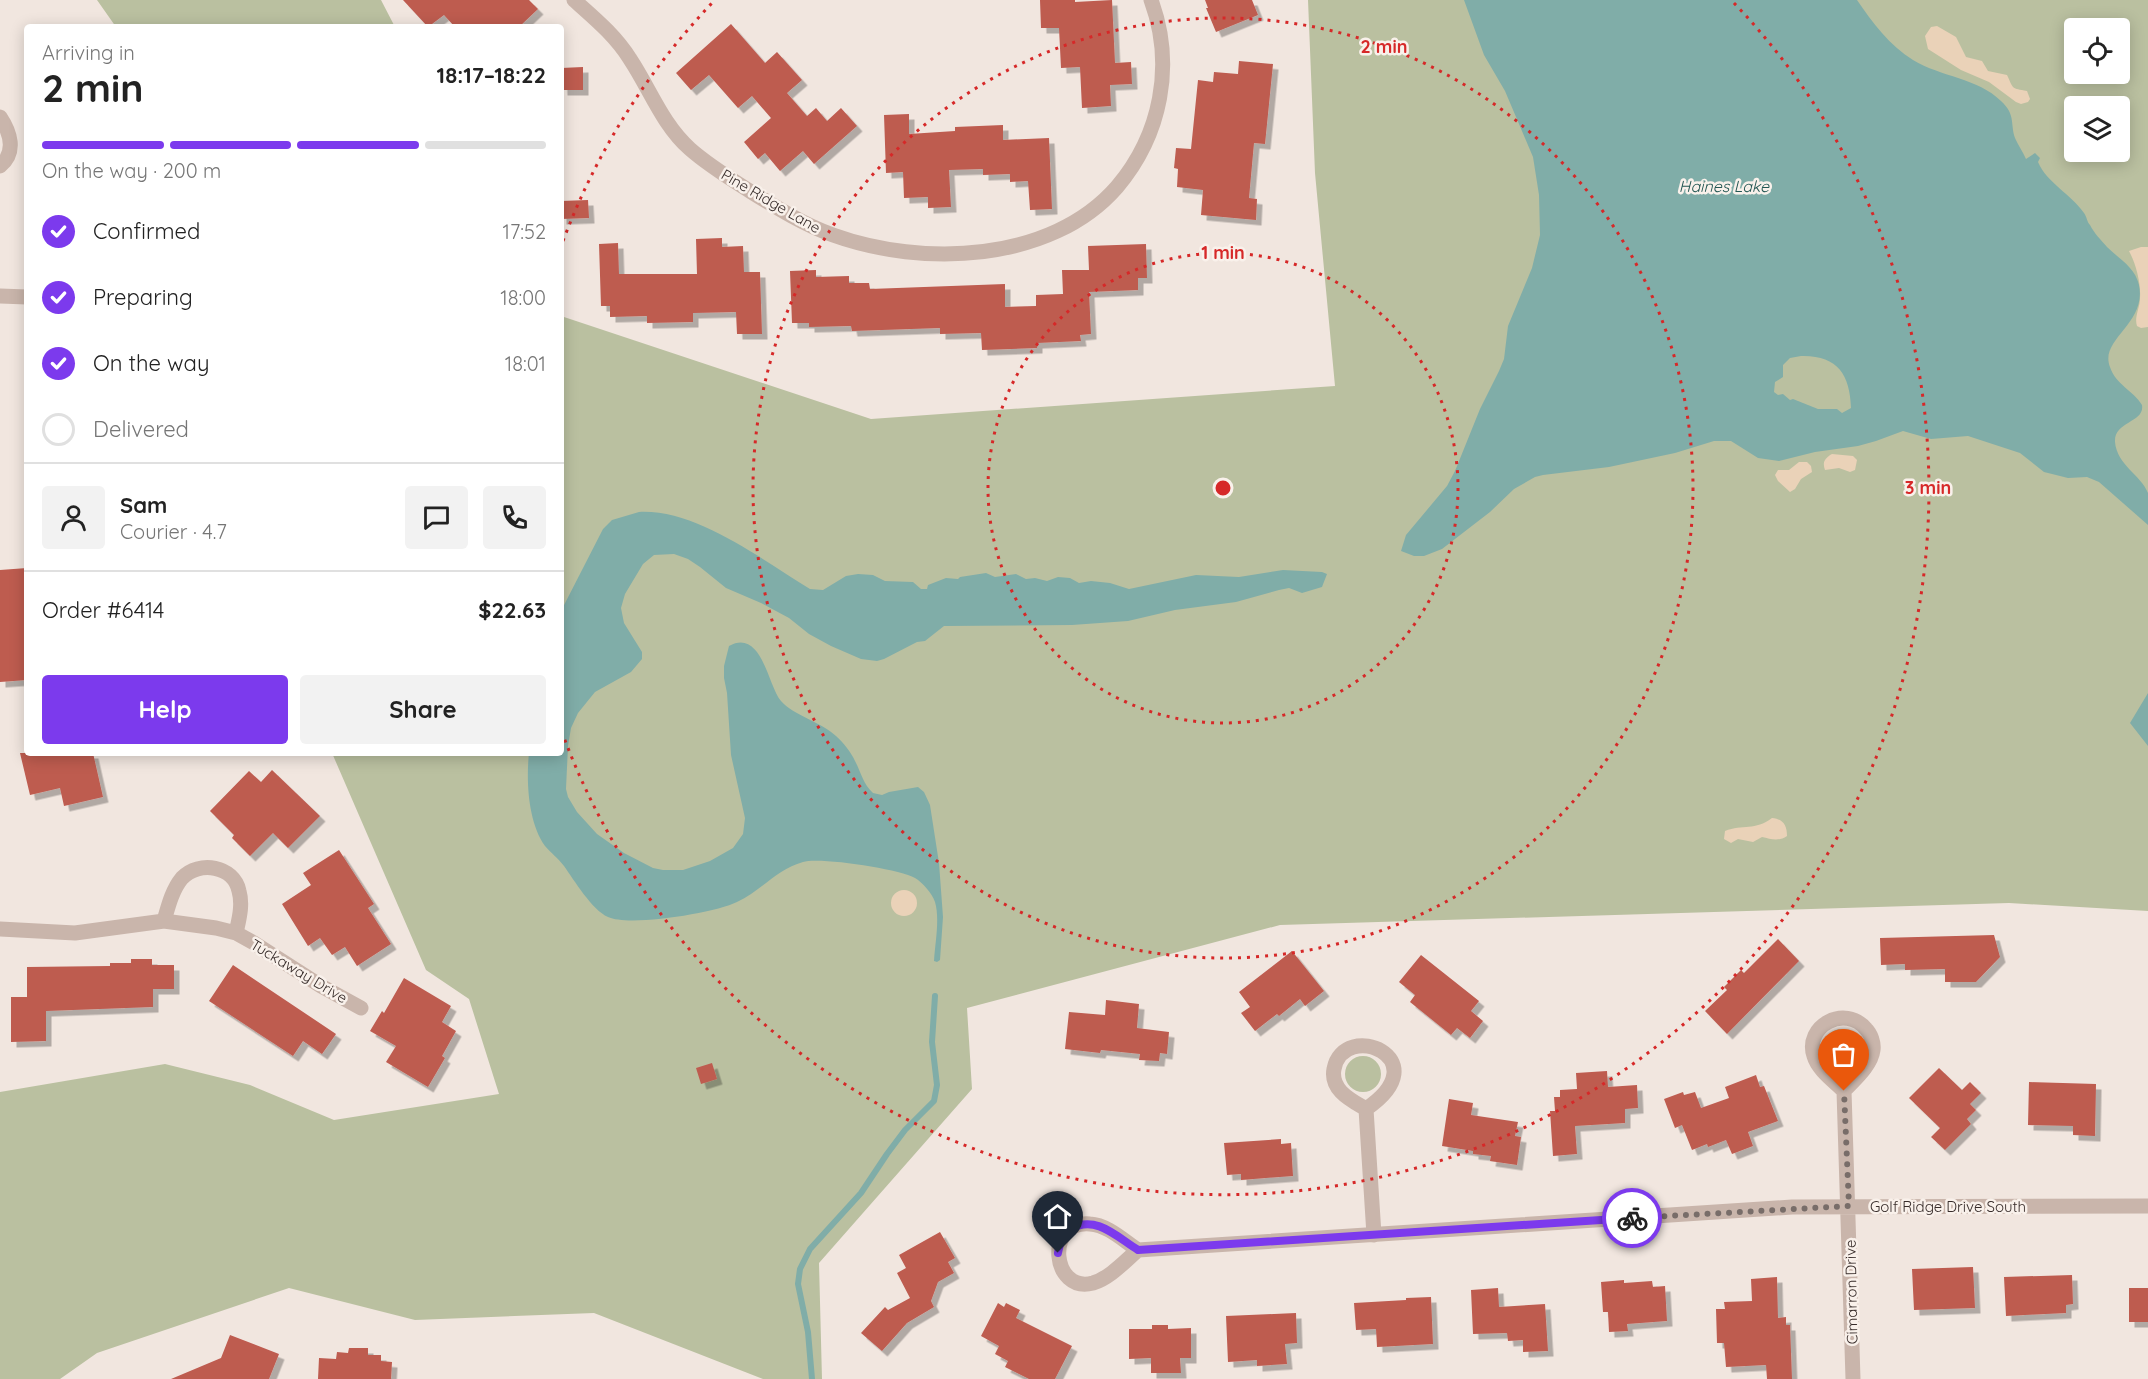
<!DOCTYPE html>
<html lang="en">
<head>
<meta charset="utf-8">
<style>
	:root { --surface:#fff; --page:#f2f2f2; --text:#222; --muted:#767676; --line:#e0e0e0; --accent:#7c3aed }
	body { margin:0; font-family:Quicksand,sans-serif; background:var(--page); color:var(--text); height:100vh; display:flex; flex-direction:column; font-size:22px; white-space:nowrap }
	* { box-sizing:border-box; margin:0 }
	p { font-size:20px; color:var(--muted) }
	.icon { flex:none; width:33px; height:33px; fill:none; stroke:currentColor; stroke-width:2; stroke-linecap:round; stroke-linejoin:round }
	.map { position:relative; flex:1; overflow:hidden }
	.drawer { position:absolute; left:24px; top:24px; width:540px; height:732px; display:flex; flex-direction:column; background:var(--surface); border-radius:6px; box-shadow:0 3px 15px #0003 }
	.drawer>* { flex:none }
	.buttons { position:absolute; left:2064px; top:18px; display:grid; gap:12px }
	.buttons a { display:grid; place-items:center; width:66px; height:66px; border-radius:6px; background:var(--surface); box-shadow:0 3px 15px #0003; font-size:30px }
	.pin { position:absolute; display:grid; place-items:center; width:51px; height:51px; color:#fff; margin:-62px -26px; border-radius:50% 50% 50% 0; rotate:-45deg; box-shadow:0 0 6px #0007 }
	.pin .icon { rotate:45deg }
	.courier { position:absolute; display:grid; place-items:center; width:60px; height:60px; margin:-30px; border:4px solid #7c3aed; border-radius:50%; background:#fff; color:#222; box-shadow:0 2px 8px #0007 }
	.overview em { font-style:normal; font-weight:700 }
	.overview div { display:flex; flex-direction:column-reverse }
	.overview { display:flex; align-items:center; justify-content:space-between; height:102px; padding:0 18px }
	h1 { font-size:39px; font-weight:700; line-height:45px }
	.bar { display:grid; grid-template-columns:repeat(4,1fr); gap:9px 6px; align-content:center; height:72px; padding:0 18px }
	.bar i { height:8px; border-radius:4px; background:var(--line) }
	.bar .on { background:var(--accent) }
	.bar p { grid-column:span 4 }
	.line { display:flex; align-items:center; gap:15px; padding:0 18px; border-top:2px solid var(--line) }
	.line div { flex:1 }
	.round { display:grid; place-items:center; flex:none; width:63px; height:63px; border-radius:6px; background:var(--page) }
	ol { padding:0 18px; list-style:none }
	li { display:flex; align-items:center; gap:18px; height:66px }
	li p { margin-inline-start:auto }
	li .icon { padding:6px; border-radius:50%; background:var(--accent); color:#fff; stroke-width:4 }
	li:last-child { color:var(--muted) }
	li i { width:33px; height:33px; border:3px solid var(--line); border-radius:50% }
	.cta { display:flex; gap:12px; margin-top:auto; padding:12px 18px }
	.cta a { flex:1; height:69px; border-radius:6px; background:var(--accent); color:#fff; font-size:24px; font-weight:700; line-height:69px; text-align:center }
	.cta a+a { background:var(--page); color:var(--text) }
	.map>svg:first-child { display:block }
	.green { fill:#bac0a0; fill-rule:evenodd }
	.sand { fill:#ead2b8 }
	.water { fill:#80ada8; fill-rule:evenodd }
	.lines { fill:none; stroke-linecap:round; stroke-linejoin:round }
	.stream { stroke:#80ada8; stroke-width:6 }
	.building { fill:#be5b50; filter:url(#shadow) }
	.minor { stroke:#c9b5ab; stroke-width:15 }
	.done { stroke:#786d69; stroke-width:6; stroke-dasharray:0 10.8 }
	.route { stroke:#7c3aed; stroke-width:8 }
	.ring { fill:none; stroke:#d62828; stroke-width:3; stroke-dasharray:3 6 }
	.labels { text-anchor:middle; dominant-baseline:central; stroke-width:5; stroke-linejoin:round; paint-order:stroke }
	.street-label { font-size:15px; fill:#372c2a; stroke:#f9f1eb }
	.water-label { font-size:16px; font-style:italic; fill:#225652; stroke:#f9f1eb }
	.centre { fill:#d62828; stroke:#f9f1eb; stroke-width:3 }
	.ring-label { font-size:18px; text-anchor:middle; font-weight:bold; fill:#d62828; stroke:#f9f1eb; stroke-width:5; stroke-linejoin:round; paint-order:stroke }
</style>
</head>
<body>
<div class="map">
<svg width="2148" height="1379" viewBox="0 0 2148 1379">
	<defs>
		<filter id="shadow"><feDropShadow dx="5.5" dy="5.5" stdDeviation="0" flood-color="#0004"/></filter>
	</defs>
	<rect width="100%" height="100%" fill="#f1e6df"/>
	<path class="green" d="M97,0H381L395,27H116Z
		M1308,0H2148V911L2009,903L1280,925L967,1008L972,1089L819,1263L822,1379H763L594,1313L415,1320L289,1288L97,1353L60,1379H0V1092L165,1064L250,1085L334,1120L499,1094L469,999L426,970L332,753H561V316L871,419L1335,386L1315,173ZM2074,28H2120V74H2074ZM2074,106H2120V152H2074Z
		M1824 1047a18 18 0 1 1 36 0a18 18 0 1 1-36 0Z
		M1345 1074a18 18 0 1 1 36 0a18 18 0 1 1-36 0Z"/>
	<path class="sand" d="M1937,26L1956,37L1966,57L1982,61L1988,71L2007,75C2014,90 2011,88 2027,91L2030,99L2028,102L2021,104L2016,102L1989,82L1961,70L1928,49L1925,36L1931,27Z
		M2141,247H2148V327L2141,328L2137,326C2134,317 2140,308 2140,298C2141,283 2136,264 2129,251Z
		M1832,454L1853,456L1857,460L1855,470L1850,472L1839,468L1825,470C1822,462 1825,458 1832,454Z
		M1799,462H1807L1811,466L1812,472L1801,479L1795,489L1790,492L1778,481L1775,475L1778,470H1789Z
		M1772,818C1783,819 1787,825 1787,836C1778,842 1771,839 1762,837L1753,842L1738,839L1731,843L1724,839L1725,831C1743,824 1755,831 1772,818Z
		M891 903a13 13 0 1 1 26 0a13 13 0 1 1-26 0Z"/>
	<path class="water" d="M1464,0H1857C1872,22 1890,46 1913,60C1941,77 1978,78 2001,101C2016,115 2010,123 2015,138C2018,145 2023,152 2026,159L2035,153L2040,158L2038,162C2047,183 2071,194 2084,213C2087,217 2087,222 2090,225C2094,233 2101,240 2107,247C2119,259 2135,267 2139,285C2147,324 2099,339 2110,367C2116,385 2133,390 2142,405C2145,423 2114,421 2115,442C2117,465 2141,475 2148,493C2148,501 2148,516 2148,525L2099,482L2087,477L2068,478L2044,472L2020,453L1968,436L1931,439L1903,431L1876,441L1858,446L1815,452L1779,461L1758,458L1731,441H1714L1675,453L1609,467L1543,475L1535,477L1514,489L1490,512L1442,549L1424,556H1414L1401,551L1406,535L1447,486L1455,471L1480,409L1499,371L1504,359L1508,326L1532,268L1540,235L1539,195L1533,157L1505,91L1484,55ZM1801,356C1837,355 1850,374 1851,408L1842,413L1837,409H1818L1793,399L1790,400L1783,394L1778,395L1774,392L1775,382L1783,377V365L1790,358Z
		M639,512C697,509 762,560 810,589L823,590L846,576L858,574L873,575L885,581L913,582L921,589H927L928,585L946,578L958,579L960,577L986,573L995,577L1016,574L1026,579L1035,578L1047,581L1058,577L1070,578L1079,583L1091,581L1110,583L1129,589L1196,575L1239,577L1283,570L1322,572L1327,574L1322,587L1302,593L1289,588L1279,590L1236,602L1175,610L1128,621L1072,625L944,626L925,641L917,642L884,659L877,661L861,659L831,646L809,634L789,618L761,603L726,588L700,567L688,559L674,554L654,555L643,564L625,594L621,608L624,623L642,652V659L631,672L595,692L578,713L571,728L568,746L566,789L568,797L577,812L597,834L624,853L653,868L663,870H683L710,861L733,848L743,834L745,818L731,755L727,693L724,678V666L729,646C762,628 768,686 781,701C793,715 821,722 836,736C843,742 851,752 855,761C861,772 863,784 873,793L882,795L889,792L918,787L924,792L930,805L939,863L943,917L940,960L937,962L934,961C935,943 940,919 935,902C932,893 922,882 915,878C899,869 820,857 803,862C777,869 761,891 737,902C715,913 629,927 608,917C592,910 574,880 564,866C558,858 551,853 545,846C528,822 526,781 529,753H561V611L603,529L612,520Z
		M2148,693V746L2130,723Z"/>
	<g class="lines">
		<path class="stream" d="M812,1379L808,1332L798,1284L800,1269L810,1249L861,1193L887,1154L905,1130L934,1101L937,1085L932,1042L935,996"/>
	</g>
	<path class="building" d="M403,0H529L538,9L519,27H455L444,15L428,27Z
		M1040,0H1075V2L1112,0L1115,63L1131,62L1132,84L1110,85L1111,106L1082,108L1080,67L1061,68L1059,28H1041Z
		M1205,0H1252L1258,15L1216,32L1206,8H1208Z
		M731,24L765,63L777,52L802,80L787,93L807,116L816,108L827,121L841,108L857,126L814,164L803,151L780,171L765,153L758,159L744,142L771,118L752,96L738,108L709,75L691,90L676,73Z
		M1239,61L1273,64L1265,144L1254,143L1249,198L1257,199L1256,220L1201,215L1203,190L1177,187L1178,169L1174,168L1176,148L1191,149L1198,80L1213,82L1214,72L1238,74Z
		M583,67V90H562L561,68Z
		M909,114V134L955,131V127L1003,125V140L1049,138L1052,209L1030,210L1028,181L1010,182V174L983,175V169L949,170L951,207L928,208V197L904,198L903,172L886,173L884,115Z
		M588,200L589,218L561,219V201Z
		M722,238V247L743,246L744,272H760L762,334H737L736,312L693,313V322L647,323V316L610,317V306H601L599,244L618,243L619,274H697L696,239Z
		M1146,244L1147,278H1138V290L1089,292L1091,334L1080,335L1081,341L1037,343V348L982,350L981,333L940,334V328L852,331L851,326L809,327V323H792L790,271L816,270V277L849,276V283H869L870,289L1005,284V307L1036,306V295L1063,294L1062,270H1089L1088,246Z
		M27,568V680L0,682V570Z
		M20,753H93L103,797L64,806L60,788L30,795Z
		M272,770L320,816L288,848L273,833L250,856L232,838L234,835L210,811L249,771L261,782Z
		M339,850L374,904L368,908L391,944L357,966L345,947L332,955L320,938L308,946L282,904L311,885L303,873Z
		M1994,935L2000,957L1976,982H1945V969L1905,970V964L1881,965L1880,938Z
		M1778,939L1799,961L1727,1034L1705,1011L1727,990L1724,987L1741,970L1744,973Z
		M1292,951L1324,991L1305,1006L1300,999L1279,1016L1277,1014L1255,1031L1241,1013L1250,1007L1239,992Z
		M1421,955L1479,1001L1471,1011L1483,1021L1470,1038L1457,1028L1451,1035L1410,1002L1415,995L1399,982Z
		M131,959H152V965H174V989H153V1007L46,1011V1041L11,1042V997H27V967L110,966V963H131Z
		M233,965L336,1034L322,1054L303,1041L293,1056L209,1001Z
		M404,978L451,1006L442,1022L456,1031L442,1056L445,1058L428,1087L386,1062L396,1046L370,1031L382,1011L384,1013Z
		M1106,1000L1139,1004L1137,1028L1169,1032L1167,1054L1160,1053L1159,1061L1139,1060L1140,1054L1101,1050L1100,1053L1065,1049L1069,1012L1105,1015Z
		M712,1063L717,1079L701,1084L696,1068Z
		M1939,1068L1962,1090L1970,1082L1981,1093L1970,1104L1976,1110L1967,1119L1971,1124L1945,1150L1931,1137L1940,1128L1909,1098Z
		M1607,1071L1608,1087L1637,1085L1638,1108L1625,1109V1123L1575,1126L1577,1154L1553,1156L1550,1111H1555L1554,1097H1560V1090L1577,1089L1576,1073Z
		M1756,1075L1760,1087L1764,1086L1778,1121L1748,1132L1753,1146L1732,1154L1726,1140L1708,1147L1707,1144L1692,1150L1682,1125L1675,1128L1664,1099L1683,1092L1684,1095L1695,1092L1701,1108L1729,1098L1725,1087Z
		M2029,1082L2096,1084L2095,1136L2073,1135V1126L2028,1125Z
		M1449,1099L1473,1103L1471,1115L1518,1122L1515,1136L1521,1137L1517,1165L1490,1161L1491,1156L1473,1154V1151L1442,1146Z
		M1281,1139V1144L1291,1143L1293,1176L1241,1180V1174L1227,1175L1224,1143Z
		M940,1232L955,1258L948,1262L954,1273L938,1282L931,1301L934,1307L907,1323L882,1351L861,1333L885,1307L888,1310L910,1298L897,1273L906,1268L899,1255Z
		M1973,1267L1975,1308L1914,1310L1912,1269Z
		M2072,1275L2073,1304L2066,1305V1313L2006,1316L2004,1277Z
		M1777,1277L1778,1318L1786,1317V1325H1790L1792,1379H1767L1766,1365L1726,1367L1724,1343H1717L1716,1309H1725L1724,1302L1752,1301L1751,1279Z
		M1624,1280V1283L1652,1281L1653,1287L1665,1286L1667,1321L1627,1324L1628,1331L1609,1332L1608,1312H1603L1601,1282Z
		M1498,1288L1499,1307L1545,1304L1548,1351L1523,1352V1340L1508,1341L1507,1333L1473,1334L1471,1290Z
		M2129,1288H2148V1322H2129Z
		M1431,1297L1433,1344L1377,1347L1376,1329L1356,1330L1354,1303L1406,1300V1298Z
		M998,1303L1004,1307L1006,1303L1020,1310L1016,1318L1072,1346L1055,1379H1029L1005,1367L1008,1361L995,1354L999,1346L981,1336Z
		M1296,1313L1297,1343L1285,1344L1287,1364L1257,1366V1360L1228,1362L1226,1316Z
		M1152,1325H1168V1329L1191,1328V1358H1180L1181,1373H1151V1358L1129,1359V1329H1152Z
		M230,1335L279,1354L269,1379H171L221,1358Z
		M349,1348H368V1355H381V1361L392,1362L391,1379H318L319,1358L336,1359L337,1352L348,1353Z"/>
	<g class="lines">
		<path class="minor" d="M574,0C594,18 615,35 630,59C650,89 662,124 690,149C707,164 726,176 745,188C774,206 802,224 833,235C922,267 1051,263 1117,187C1161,135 1175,65 1151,0
			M0,117C10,132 17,152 0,166
			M0,296L27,297
			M164,921C168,907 172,890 182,878C199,860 234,866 239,891C243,905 239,919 236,933
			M0,929L75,933L164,921L216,928L236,933L254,943L321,986L361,1008
			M1844,1091C1834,1081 1818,1070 1814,1056C1804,1026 1845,1004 1866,1029C1871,1034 1874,1043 1873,1050C1871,1066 1854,1080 1844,1091L1853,1379
			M1366,1109C1351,1100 1330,1090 1334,1069C1343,1019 1441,1058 1366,1109L1374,1235
			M1138,1250C1125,1261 1110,1278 1093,1283C1052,1294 1044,1220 1090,1224C1108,1225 1124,1241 1138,1250L1792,1207L2148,1206"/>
	</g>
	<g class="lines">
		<path class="done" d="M1632,1218L1849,1206L1844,1091"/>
		<path class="route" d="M1058,1253C1060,1243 1062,1234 1071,1229C1096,1214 1118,1238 1138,1250L1632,1218"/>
	</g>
	<g class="ring">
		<circle cx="1223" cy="488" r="235"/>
		<circle cx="1223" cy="488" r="470"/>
		<path d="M563 241A705 705 0 0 1 712 3M1734 3A705 705 0 1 1 563 735"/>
	</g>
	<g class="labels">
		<g class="street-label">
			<text transform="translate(771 201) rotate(30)">Pine Ridge Lane</text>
			<text transform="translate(299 971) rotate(31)">Tuckaway Drive</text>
			<text x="1948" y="1206">Golf Ridge Drive South</text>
			<text transform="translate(1851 1292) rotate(-91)">Cimarron Drive</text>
		</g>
		<g class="water-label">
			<text x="1724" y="186">Haines Lake</text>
		</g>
	</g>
	<circle cx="1223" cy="488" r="9" class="centre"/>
	<g class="ring-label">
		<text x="1384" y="53">2 min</text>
		<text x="1223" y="259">1 min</text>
		<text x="1928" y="494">3 min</text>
	</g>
</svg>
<div class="buttons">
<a><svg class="icon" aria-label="locate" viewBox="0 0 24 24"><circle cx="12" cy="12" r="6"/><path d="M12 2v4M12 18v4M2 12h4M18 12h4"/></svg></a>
<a><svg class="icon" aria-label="layers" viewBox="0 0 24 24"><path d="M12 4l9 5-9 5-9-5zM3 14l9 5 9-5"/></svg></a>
</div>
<div class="pin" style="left:1844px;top:1091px;background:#ea580c"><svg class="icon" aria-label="bag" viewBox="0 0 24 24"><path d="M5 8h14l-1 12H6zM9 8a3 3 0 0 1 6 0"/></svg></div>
<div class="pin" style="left:1058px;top:1253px;background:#1f2937"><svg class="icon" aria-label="home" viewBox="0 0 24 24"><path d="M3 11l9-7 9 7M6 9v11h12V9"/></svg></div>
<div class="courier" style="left:1632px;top:1218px"><svg class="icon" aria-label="bike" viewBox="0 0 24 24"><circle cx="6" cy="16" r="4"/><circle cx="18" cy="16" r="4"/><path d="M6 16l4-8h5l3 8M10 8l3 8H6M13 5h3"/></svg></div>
<section class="drawer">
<div class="overview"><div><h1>2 min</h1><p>Arriving in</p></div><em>18:17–18:22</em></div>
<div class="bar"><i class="on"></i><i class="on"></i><i class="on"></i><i></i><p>On the way · 200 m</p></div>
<ol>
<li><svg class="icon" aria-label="check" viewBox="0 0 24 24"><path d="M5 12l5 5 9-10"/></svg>Confirmed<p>17:52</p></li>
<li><svg class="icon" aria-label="check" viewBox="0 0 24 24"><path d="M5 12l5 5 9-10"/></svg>Preparing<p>18:00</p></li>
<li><svg class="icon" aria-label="check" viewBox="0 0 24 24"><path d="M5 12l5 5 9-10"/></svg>On the way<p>18:01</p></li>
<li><i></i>Delivered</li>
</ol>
<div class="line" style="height:108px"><a class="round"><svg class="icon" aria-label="person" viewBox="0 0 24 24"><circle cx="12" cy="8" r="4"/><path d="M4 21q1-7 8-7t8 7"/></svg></a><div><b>Sam</b><p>Courier · 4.7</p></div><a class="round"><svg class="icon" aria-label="chat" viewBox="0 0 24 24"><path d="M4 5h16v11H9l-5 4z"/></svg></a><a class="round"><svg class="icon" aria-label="phone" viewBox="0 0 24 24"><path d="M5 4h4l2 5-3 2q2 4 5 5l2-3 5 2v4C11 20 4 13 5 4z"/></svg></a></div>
<div class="line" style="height:78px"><div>Order #6414</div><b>$22.63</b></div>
<div class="cta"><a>Help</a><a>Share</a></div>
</section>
</div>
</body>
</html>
